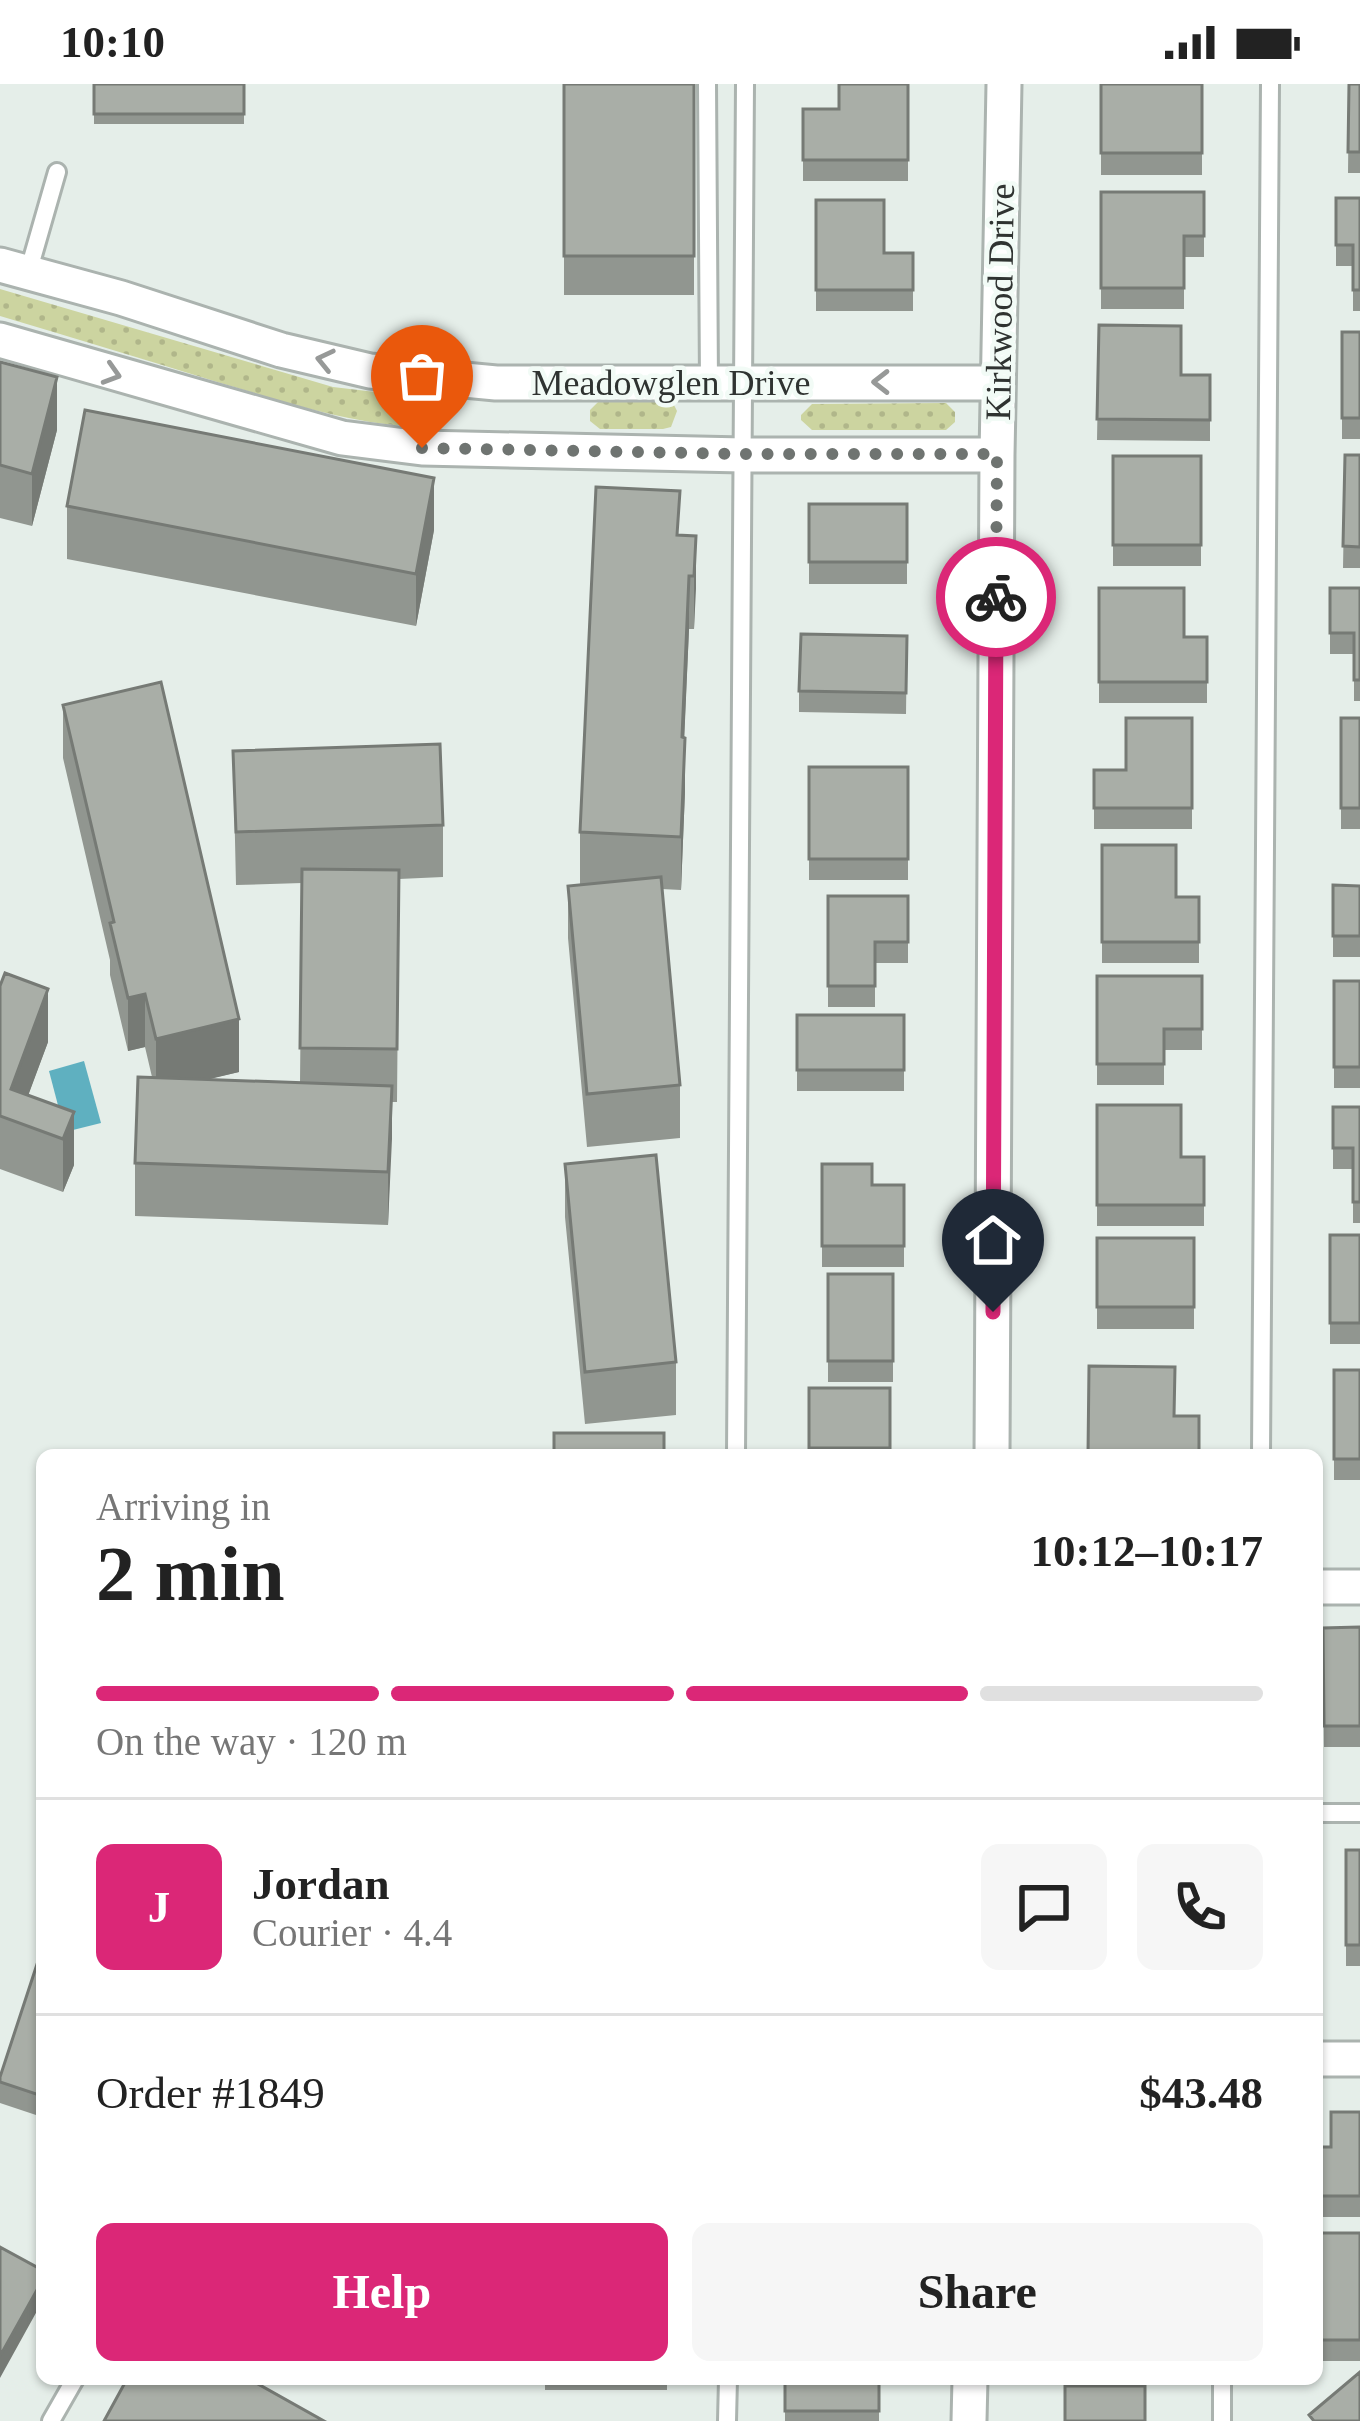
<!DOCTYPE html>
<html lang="en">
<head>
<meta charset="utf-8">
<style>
	:root { --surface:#fff; --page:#f6f6f6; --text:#222; --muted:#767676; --line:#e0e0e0; --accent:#db2777 }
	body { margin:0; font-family:"Times New Roman",serif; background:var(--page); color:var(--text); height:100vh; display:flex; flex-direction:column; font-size:45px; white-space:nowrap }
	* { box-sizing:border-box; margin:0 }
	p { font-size:39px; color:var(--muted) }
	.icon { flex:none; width:66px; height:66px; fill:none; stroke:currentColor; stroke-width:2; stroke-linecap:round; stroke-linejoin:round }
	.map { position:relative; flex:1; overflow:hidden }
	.sheet { position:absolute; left:36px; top:1365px; width:1287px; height:936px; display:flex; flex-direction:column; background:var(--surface); border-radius:18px; box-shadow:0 3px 9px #0004 }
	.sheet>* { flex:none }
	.pin { position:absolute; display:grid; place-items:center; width:102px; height:102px; color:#fff; margin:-123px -51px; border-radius:50% 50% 50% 0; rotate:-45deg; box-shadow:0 0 12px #0007 }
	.pin .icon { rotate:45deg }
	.courier { position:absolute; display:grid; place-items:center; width:120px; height:120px; margin:-60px; border:9px solid #db2777; border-radius:50%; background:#fff; color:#222; box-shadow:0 3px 15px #0007 }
	.headline em { font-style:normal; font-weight:800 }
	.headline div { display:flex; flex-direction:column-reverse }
	.headline { display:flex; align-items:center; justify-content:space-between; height:204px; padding:0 60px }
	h1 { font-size:78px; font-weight:800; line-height:90px }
	.bar { display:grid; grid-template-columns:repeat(4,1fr); gap:18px 12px; align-content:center; height:144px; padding:0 60px }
	.bar i { height:15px; border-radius:9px; background:var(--line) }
	.bar .selected { background:var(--accent) }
	.bar p { grid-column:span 4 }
	.line { display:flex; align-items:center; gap:30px; padding:0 60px; border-top:3px solid var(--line) }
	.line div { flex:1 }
	.round { display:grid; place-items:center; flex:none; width:126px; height:126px; border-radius:18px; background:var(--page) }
	.action { display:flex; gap:24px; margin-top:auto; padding:24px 60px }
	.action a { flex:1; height:138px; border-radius:18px; background:var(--accent); color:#fff; font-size:48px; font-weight:800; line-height:138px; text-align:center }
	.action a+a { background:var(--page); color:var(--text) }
	.status { display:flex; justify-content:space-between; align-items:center; height:84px; padding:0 60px; background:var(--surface); direction:ltr }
	.status svg { height:33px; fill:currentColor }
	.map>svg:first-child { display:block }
	.grass { fill:url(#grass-dots) }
	.water { fill:#5fb0c0 }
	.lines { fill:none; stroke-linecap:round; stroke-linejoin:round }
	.lane-casing { stroke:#abb3af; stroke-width:22 }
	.street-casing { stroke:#abb3af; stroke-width:39 }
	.lane { stroke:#fff; stroke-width:16 }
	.street { stroke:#fff; stroke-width:33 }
	.wall { fill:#919690 }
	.shaded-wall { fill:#767a75 }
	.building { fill:#a9aea7; stroke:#767a75; stroke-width:3 }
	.oneway { stroke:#979998 }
	.done { stroke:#6f7471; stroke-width:12; stroke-dasharray:0 21.6 }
	.route { stroke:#db2777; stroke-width:15 }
	.labels { text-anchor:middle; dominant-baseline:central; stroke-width:9; stroke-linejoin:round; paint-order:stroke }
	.street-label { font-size:36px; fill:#2f3331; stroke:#f2fbf6 }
</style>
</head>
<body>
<div class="status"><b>10:10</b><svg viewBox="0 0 49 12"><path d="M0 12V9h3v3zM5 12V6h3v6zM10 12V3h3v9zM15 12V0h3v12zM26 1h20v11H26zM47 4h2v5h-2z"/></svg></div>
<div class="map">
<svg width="1360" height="2337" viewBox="0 0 1360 2337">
	<defs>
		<pattern id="grass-dots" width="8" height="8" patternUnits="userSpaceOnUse" patternTransform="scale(3)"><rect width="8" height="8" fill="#ccd4a0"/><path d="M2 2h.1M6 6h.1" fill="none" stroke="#b0b68a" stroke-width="1.8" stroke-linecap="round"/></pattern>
	</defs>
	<rect width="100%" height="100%" fill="#e5eee9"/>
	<path class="grass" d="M0,205L333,303L443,316L449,328L441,341C374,349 279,316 214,297C143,275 71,253 0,232Z
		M600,316H665L673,319L677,327L671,343L663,345H600L590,337V326Z
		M946,319L955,328V338L946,346H812L801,336V331L812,320Z"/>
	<path class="water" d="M84,977L101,1039L65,1048L49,987Z"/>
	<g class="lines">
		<defs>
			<path id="lane" d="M707,0L709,299
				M28,189L57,88
				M736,1371L745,0
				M1261,1371L1270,0
				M1317,1729H1360
				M51,2337L75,2295
				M727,2337L728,2295
				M1222,2337V2295"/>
			<path id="street" d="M0,181L121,214L281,266L370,287L496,299H998
				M0,256L342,354L422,364L743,371H997
				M992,1371L997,371L1004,0
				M1317,1503H1360
				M1317,1975H1360
				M969,2337L970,2295"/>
		</defs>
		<use href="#lane" class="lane-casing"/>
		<use href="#street" class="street-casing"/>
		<use href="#lane" class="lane"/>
		<use href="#street" class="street"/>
	</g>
	<path class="wall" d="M94,0H244V40H94Z
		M564,0H694V211H564Z
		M908,0V97H803V25H839Z
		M1101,0H1202V91H1101Z
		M1349,0H1360V89H1348Z
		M1101,108H1204V173H1184V225H1101Z
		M1336,114H1360V227H1353V182H1336Z
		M816,116L884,169H913V227H816Z
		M1099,241L1181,291H1210V357L1097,356Z
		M1342,248H1360V355H1342Z
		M0,278L57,346L32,442L0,434Z
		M1345,371H1360V484H1343Z
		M1113,372H1201V482H1113Z
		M809,420H907V500H809Z
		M67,422L434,446L416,542L67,475Z
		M680,451L696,452L694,545H689L684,654L685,707L681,806L662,805L680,1001V1054L587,1063L568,854V802L580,800V748Z
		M1099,504L1184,553H1207V619H1099Z
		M1330,504H1360V617H1354V570H1330Z
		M907,552L906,630L799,628V607Z
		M63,621L239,988L208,995L300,999L302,799L236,801L233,667L443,741V793L399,795L397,1018H392L388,1141L135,1132V1079L152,993L145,963L128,967L110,891V876L63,674Z
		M1192,634V745H1094V686H1126Z
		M1341,634H1360V745H1341Z
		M809,683H908V796H809Z
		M1102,761L1176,813H1199V879H1102Z
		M1333,801L1360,802V873H1333Z
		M828,812H908V879H875V923H828Z
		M1097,892H1202V966H1164V1001H1097Z
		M1334,897H1360V1004H1334Z
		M0,902L48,958L28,1011L74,1028V1081L63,1108L0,1085Z
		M797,931H904V1007H797Z
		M1097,1021L1181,1073H1204V1142H1097Z
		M1333,1023H1360V1139H1353V1085H1333Z
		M565,1080L676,1278V1331L585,1340L565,1133Z
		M822,1080L872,1101H904V1183H822Z
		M1330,1151H1360V1260H1330Z
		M1097,1154H1194V1245H1097Z
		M828,1190H893V1298H828Z
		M1334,1286H1360V1396H1334Z
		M809,1304H890V1371H809Z
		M1360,1543V1663H1324L1323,1544Z
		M1346,1766H1360V1882H1346Z
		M42,1865V2033L0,2019V1993Z
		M1360,2028V2133H1317V2063H1331Z
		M1317,2149H1360V2277H1317Z
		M545,2295H667V2306H545Z
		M785,2295H879V2337H785Z"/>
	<path class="shaded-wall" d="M57,293V346L32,442V390Z
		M434,394V446L416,542V490Z
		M696,452V505L694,545V492Z
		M689,492V545L682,706V653Z
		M685,654V707L681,806V753Z
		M48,905V958L18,1039L11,1005Z
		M145,910V963L128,967V914Z
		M239,935V988L156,1008V955Z
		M392,1002V1055L388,1141V1088Z
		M74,1028V1081L63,1108V1055Z
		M42,2197V2218L0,2294V2272Z"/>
	<path class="building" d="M94,0H244V30H94Z
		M564,0H694V172H564Z
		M839,0H908V76H803V25H839Z
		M1101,0H1202V69H1101Z
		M1349,0H1360V68H1348Z
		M1101,108H1204V152H1184V204H1101Z
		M1336,114H1360V206H1353V161H1336Z
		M816,116H884V169H913V206H816Z
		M1099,241L1181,242V291H1210V336L1097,335Z
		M1342,248H1360V334H1342Z
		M0,278L57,293L32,390L0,381Z
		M85,326L434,394L416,490L67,422Z
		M1345,371H1360V463L1343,462Z
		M1113,372H1201V461H1113Z
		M596,403L680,407L677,451L696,452L694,492H689L682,653L685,654L681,753L580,748Z
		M809,420H907V478H809Z
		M1099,504H1184V553H1207V598H1099Z
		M1330,504H1360V596H1354V549H1330Z
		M801,550L907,552L906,609L799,607Z
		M161,598L239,935L156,955L145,910L128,914L110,839L114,838L63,621Z
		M1126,634H1192V724H1094V686H1126Z
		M1341,634H1360V724H1341Z
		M440,660L443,741L236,748L233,667Z
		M809,683H908V775H809Z
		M1102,761H1176V813H1199V858H1102Z
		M302,785L399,786L397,965L300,964Z
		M661,793L680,1001L587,1010L568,802Z
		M1333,801L1360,802V852H1333Z
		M828,812H908V858H875V902H828Z
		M5,889L48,905L11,1005L74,1028L63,1055L0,1032V902Z
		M1097,892H1202V945H1164V980H1097Z
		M1334,897H1360V983H1334Z
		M797,931H904V986H797Z
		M138,993L392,1002L388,1088L135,1079Z
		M1097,1021H1181V1073H1204V1121H1097Z
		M1333,1023H1360V1118H1353V1064H1333Z
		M656,1071L676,1278L585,1288L565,1080Z
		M822,1080H872V1101H904V1162H822Z
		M1330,1151H1360V1239H1330Z
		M1097,1154H1194V1223H1097Z
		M828,1190H893V1277H828Z
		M1089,1282L1175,1283L1174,1332H1199V1371H1088Z
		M1334,1286H1360V1375H1334Z
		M809,1304H890V1364H809Z
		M554,1349H664V1371H554Z
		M1360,1543V1642H1324L1323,1544Z
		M1346,1766H1360V1861H1346Z
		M42,1865V2012L0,1998V1993Z
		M1331,2028H1360V2112H1317V2063H1331Z
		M1317,2149H1360V2256H1317Z
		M0,2163L42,2186V2197L0,2272Z
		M1360,2288V2337H1314L1309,2331Z
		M127,2295H249L324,2337H104Z
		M785,2295H879V2327H785Z
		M1065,2302H1145V2337H1065Z"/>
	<defs><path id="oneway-chevron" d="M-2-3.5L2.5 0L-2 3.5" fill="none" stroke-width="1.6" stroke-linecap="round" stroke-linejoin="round" transform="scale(3)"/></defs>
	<g class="oneway">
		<use href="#oneway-chevron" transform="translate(325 276) rotate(-167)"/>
		<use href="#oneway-chevron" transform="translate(112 290) rotate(17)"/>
		<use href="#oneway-chevron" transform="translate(881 298) rotate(-180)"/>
	</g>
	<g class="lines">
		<path class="done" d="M422,364L743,370H997L996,513"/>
		<path class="route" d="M993,1228L996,513"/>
	</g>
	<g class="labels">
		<g class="street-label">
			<text transform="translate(1000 218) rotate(-89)">Kirkwood Drive</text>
			<text x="671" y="299">Meadowglen Drive</text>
		</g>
	</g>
</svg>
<div class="pin" style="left:422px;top:364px;background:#ea580c"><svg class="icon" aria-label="bag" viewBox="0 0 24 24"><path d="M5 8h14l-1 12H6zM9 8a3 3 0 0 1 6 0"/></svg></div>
<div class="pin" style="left:993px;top:1228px;background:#1f2937"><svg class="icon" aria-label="home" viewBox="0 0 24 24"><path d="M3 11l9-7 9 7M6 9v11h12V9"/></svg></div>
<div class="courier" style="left:996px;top:513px"><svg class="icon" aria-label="bike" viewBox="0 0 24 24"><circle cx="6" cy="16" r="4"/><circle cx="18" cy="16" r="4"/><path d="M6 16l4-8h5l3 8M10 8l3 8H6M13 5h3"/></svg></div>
<section class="sheet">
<div class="headline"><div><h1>2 min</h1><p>Arriving in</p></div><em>10:12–10:17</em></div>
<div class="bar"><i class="selected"></i><i class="selected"></i><i class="selected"></i><i></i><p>On the way · 120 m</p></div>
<div class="line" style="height:216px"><b class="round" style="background:var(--accent);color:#fff">J</b><div><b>Jordan</b><p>Courier · 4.4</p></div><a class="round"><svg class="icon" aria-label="chat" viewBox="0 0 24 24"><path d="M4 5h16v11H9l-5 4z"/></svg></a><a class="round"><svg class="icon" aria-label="phone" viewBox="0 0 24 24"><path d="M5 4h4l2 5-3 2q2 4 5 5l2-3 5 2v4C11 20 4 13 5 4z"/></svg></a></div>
<div class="line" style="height:156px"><div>Order #1849</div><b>$43.48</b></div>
<div class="action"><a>Help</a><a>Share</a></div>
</section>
</div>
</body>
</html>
